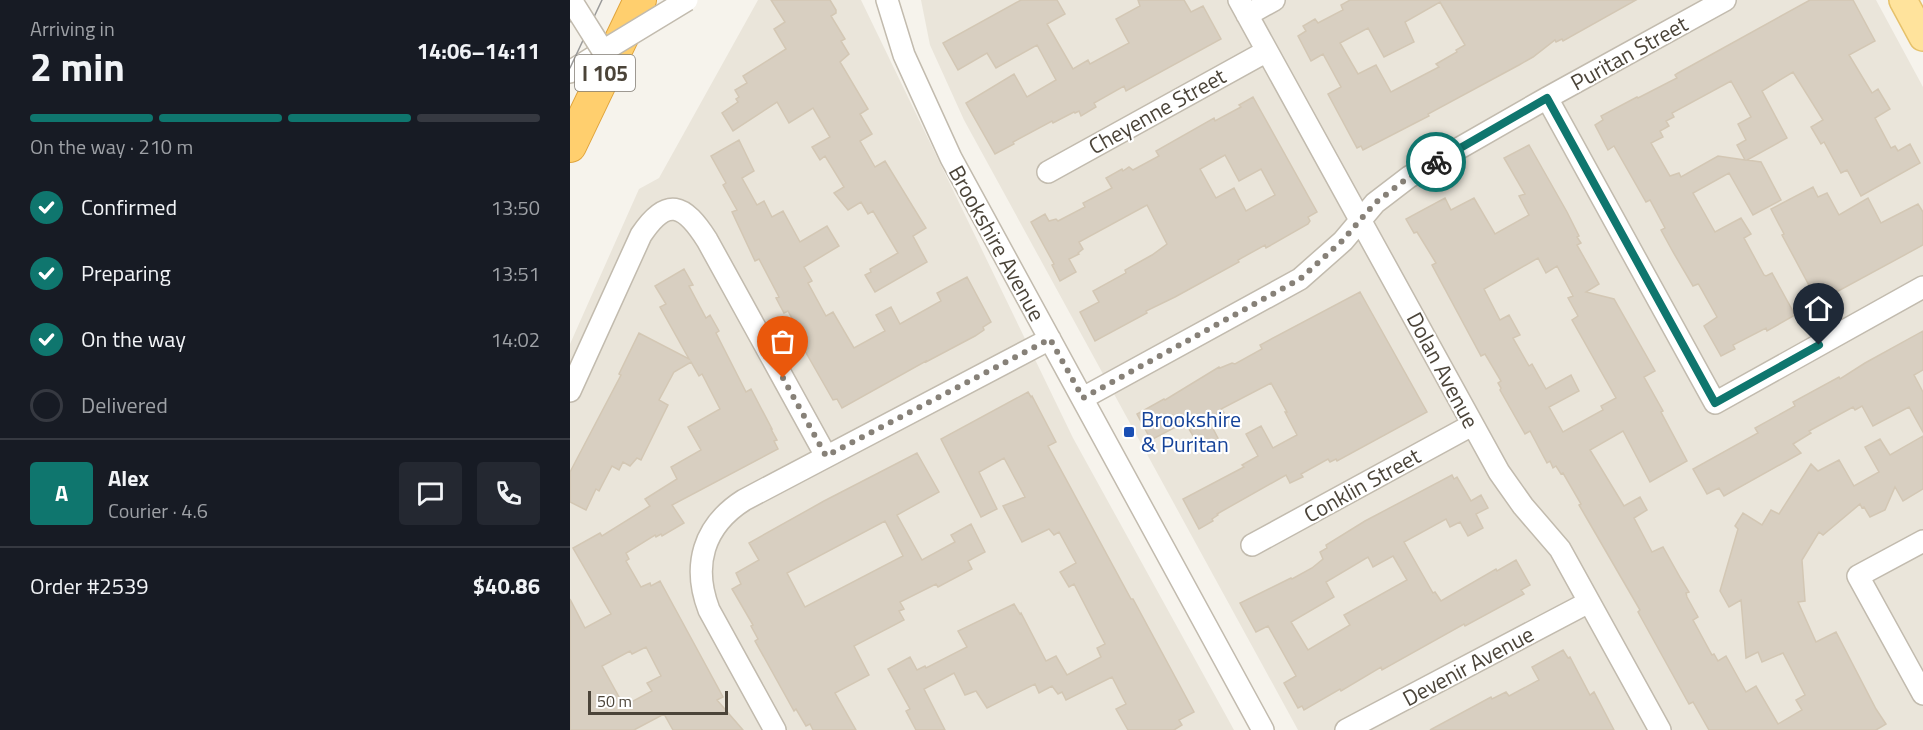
<!DOCTYPE html>
<html lang="en">
<head>
<meta charset="utf-8">
<style>
	:root { --surface:#171b24; --page:#242831; --text:#f1f3f6; --muted:#9ea1a6; --line:#363941; --accent:#0f766e }
	body { margin:0; font-family:"Titillium Web",sans-serif; background:var(--page); color:var(--text); height:100vh; display:flex; flex-direction:column; font-size:22px; white-space:nowrap }
	* { box-sizing:border-box; margin:0 }
	p { font-size:20px; color:var(--muted) }
	.icon { flex:none; width:33px; height:33px; fill:none; stroke:currentColor; stroke-width:2; stroke-linecap:round; stroke-linejoin:round }
	.map { position:relative; flex:1; overflow:hidden }
	.sheet { display:flex; flex-direction:column; background:var(--surface); width:570px }
	.sheet>* { flex:none }
	.scale { position:absolute; left:18px; bottom:15px; width:140px; box-sizing:border-box; padding-left:6px; border:3px solid #4b4439; border-top:0; font-size:16px; line-height:21px; white-space:nowrap; color:#4b4439; -webkit-text-stroke:4px #fff; paint-order:stroke }
	.pin { position:absolute; display:grid; place-items:center; width:51px; height:51px; color:#fff; margin:-62px -26px; border-radius:50% 50% 50% 0; rotate:-45deg; box-shadow:0 0 6px #0007 }
	.pin .icon { rotate:45deg }
	.courier { position:absolute; display:grid; place-items:center; width:60px; height:60px; margin:-30px; border:4px solid #0f766e; border-radius:50%; background:#fff; color:#222; box-shadow:0 2px 8px #0007 }
	.headline em { font-style:normal; font-weight:700 }
	.headline div { display:flex; flex-direction:column-reverse }
	.headline { display:flex; align-items:center; justify-content:space-between; height:102px; padding:0 30px }
	h1 { font-size:39px; font-weight:700; line-height:45px }
	.bar { display:grid; grid-template-columns:repeat(4,1fr); gap:9px 6px; align-content:center; height:72px; padding:0 30px }
	.bar i { height:8px; border-radius:4px; background:var(--line) }
	.bar .on { background:var(--accent) }
	.bar p { grid-column:span 4 }
	.line { display:flex; align-items:center; gap:15px; padding:0 30px; border-top:2px solid var(--line) }
	.line div { flex:1 }
	.round { display:grid; place-items:center; flex:none; width:63px; height:63px; border-radius:6px; background:var(--page) }
	ol { padding:0 30px; list-style:none }
	li { display:flex; align-items:center; gap:18px; height:66px }
	li p { margin-inline-start:auto }
	li .icon { padding:6px; border-radius:50%; background:var(--accent); color:#fff; stroke-width:4 }
	li:last-child { color:var(--muted) }
	li i { width:33px; height:33px; border:3px solid var(--line); border-radius:50% }
	main { display:flex; flex:1; min-height:0 }
	.map>svg:first-child { display:block }
	.residential { fill:#eae5da }
	.building { fill:#d8cfc1; stroke:#d3c7b4; stroke-width:1.5; fill-rule:evenodd }
	.lines { fill:none; stroke-linecap:round; stroke-linejoin:round }
	.minor-casing { stroke:#c2bbae; stroke-width:24 }
	.major-casing { stroke:#e6c16a; stroke-width:30 }
	.highway-casing { stroke:#e0a43c; stroke-width:34 }
	.minor { stroke:#fff; stroke-width:21 }
	.major { stroke:#ffe39c; stroke-width:27 }
	.highway { stroke:#ffcf6e; stroke-width:32 }
	.tram { stroke:#9a9a9a; stroke-width:1.5 }
	.minor-bridge-casing { stroke:#c2bbae; stroke-width:24; stroke-linecap:butt }
	.minor-bridge { stroke:#fff; stroke-width:21 }
	.done { stroke:#878178; stroke-width:6; stroke-dasharray:0 10.8 }
	.route { stroke:#0f766e; stroke-width:8 }
	.transit-dot { fill:#1a4fb4; stroke:#fff; stroke-width:2 }
	.labels { text-anchor:middle; dominant-baseline:central; stroke-width:4.5; stroke-linejoin:round; paint-order:stroke }
	.shield { fill:#fff; stroke:#817c74; stroke-width:1.5 }
	.shield-label { font-size:21px; font-weight:bold; fill:#4b4439 }
	.street-label { font-size:22px; fill:#4b4439; stroke:#fff }
	.transit-label { font-size:22px; fill:#164399; stroke:#fff; text-anchor:start }
</style>
</head>
<body>
<main>
<section class="sheet">
<div class="headline"><div><h1>2 min</h1><p>Arriving in</p></div><em>14:06–14:11</em></div>
<div class="bar"><i class="on"></i><i class="on"></i><i class="on"></i><i></i><p>On the way · 210 m</p></div>
<ol>
<li><svg class="icon" aria-label="check" viewBox="0 0 24 24"><path d="M5 12l5 5 9-10"/></svg>Confirmed<p>13:50</p></li>
<li><svg class="icon" aria-label="check" viewBox="0 0 24 24"><path d="M5 12l5 5 9-10"/></svg>Preparing<p>13:51</p></li>
<li><svg class="icon" aria-label="check" viewBox="0 0 24 24"><path d="M5 12l5 5 9-10"/></svg>On the way<p>14:02</p></li>
<li><i></i>Delivered</li>
</ol>
<div class="line" style="height:108px"><b class="round" style="background:var(--accent);color:#fff">A</b><div><b>Alex</b><p>Courier · 4.6</p></div><a class="round"><svg class="icon" aria-label="chat" viewBox="0 0 24 24"><path d="M4 5h16v11H9l-5 4z"/></svg></a><a class="round"><svg class="icon" aria-label="phone" viewBox="0 0 24 24"><path d="M5 4h4l2 5-3 2q2 4 5 5l2-3 5 2v4C11 20 4 13 5 4z"/></svg></a></div>
<div class="line" style="height:78px"><div>Order #2539</div><b>$40.86</b></div>
</section>
<div class="map">
<svg width="1353" height="730" viewBox="0 0 1353 730">
	<rect width="100%" height="100%" fill="#f6f3ec"/>
	<path class="residential" d="M188,0H291L503,438L664,730H0V344L69,189L89,178Z
		M351,0H1306L1353,87V730H728L394,120L360,45Z"/>
	<path class="building" d="M201,0H260L266,10V13L261,16L275,39L271,41L279,54L270,62L298,109L290,114L302,134L290,141L305,167L315,161L356,228L343,236L357,262L305,292L295,275L301,272L300,269L328,253L303,211L298,214L291,202L278,210L264,193L274,187L255,156L250,160L242,147L260,137L243,108L219,123L207,102L163,131L152,113L168,102L166,99L169,97L165,90L177,83L173,76L216,49L204,29L215,22Z
		M451,0H487L495,14L477,24L503,69L518,60L520,64L559,43L546,19L570,6L568,0H614L621,12L633,6L651,39L556,91L554,86L524,103L526,107L511,116L509,111L505,113L504,112L483,123L482,121L443,142L444,144L425,154L396,103L444,74L457,97L486,80L467,45L426,68L417,53L388,70L373,43Z
		M780,0H1066L993,41L992,39L986,42L985,40L963,57L949,65L858,114L859,116L849,121L793,150L791,146L787,148L758,94L771,87L753,54L741,61L728,36L736,31L733,26L745,19L748,23L773,10L771,5ZM870,2L895,45L886,50L887,52L866,64L869,67L821,92L806,65L788,74L770,43L798,28L814,57L844,42L835,22Z
		M1240,0H1283L1305,41L1279,55L1302,93L1308,89L1320,109L1305,118L1321,148L1325,146L1328,151L1340,144L1350,163L1291,196L1277,170L1271,173L1254,142L1251,144L1241,127L1253,120L1223,72L1192,91L1217,138L1177,160L1191,162L1211,200L1183,215L1159,173L1123,193L1145,232L1171,218L1181,234L1174,238L1194,275L1196,276L1202,273L1225,315L1197,331L1196,328L1163,345L1165,349L1151,356L1134,326L1147,317L1129,285L1128,284L1123,286L1103,252L1091,230L1095,228L1080,200L1076,202L1044,146L1038,150L1025,125L1033,120L1031,116L1067,97L1068,98L1107,78L1105,75L1108,73ZM1161,81L1181,117L1168,124L1176,140L1167,145L1175,160L1148,156L1111,177L1109,173L1100,176L1081,143L1093,137L1090,131L1099,126L1096,121L1104,117L1102,113Z
		M683,97L747,212L738,217L740,221L738,224L696,248L695,245L668,260L669,262L605,297L576,311L577,313L525,341L510,312L529,302L523,291L556,273L555,270L582,255L597,244L577,205L509,242L513,249L508,253L509,254L499,259L506,272L490,281L482,265L484,264L461,222L475,214L479,221L486,219L488,221L515,207L513,203L542,188L536,178L552,169L553,171L559,167L563,170L589,156L586,151L644,118L645,121L671,107L669,105ZM655,155L669,181L691,169L705,195L676,211L664,188L646,198L630,169Z
		M169,140L184,171L172,178L187,205L194,201L202,217L213,211L230,242L257,226L269,246L234,267L242,281L238,283L256,316L263,312L284,348L315,331L306,315L321,307L330,324L371,301L367,293L397,277L421,322L413,327L414,330L405,336L356,362V361L272,408L267,399L263,400L235,351L238,348L218,311L214,313L206,298L209,297L189,259L185,261L162,212L167,210L153,185L156,183L141,156Z
		M959,145L997,212L1009,236L1007,237L1011,243L1007,245L1029,284L1016,292L1044,299L1085,371L1074,377L1093,411L1091,412L1117,461L1080,482L1053,431L1020,450L1054,506L1070,497L1077,510L1064,518L1082,552L1093,547L1111,579L1119,592L1116,593L1117,597L1128,617L1123,620L1142,655L1144,654L1148,661L1156,656L1176,692L1186,686L1208,724L1232,710L1226,700L1235,695L1213,653L1192,662L1188,652L1176,658L1171,600L1159,607L1150,591L1168,529L1165,526L1173,513L1192,525L1201,510L1209,514L1241,464L1248,471L1269,460L1284,486L1309,472L1295,447L1310,439L1320,455L1353,436V489L1333,501L1325,487L1315,510L1300,517L1294,507L1292,508L1290,504L1253,535L1249,532L1232,560L1235,601L1228,602L1246,642L1266,632L1306,709L1316,724L1306,730H1139L1123,702L1119,704L1068,612L1070,610L1016,517L1009,505L1011,504L993,473L991,474L986,466L983,468L980,461L977,463L960,431L955,434L930,390L931,388L928,383L931,381L915,354L911,356L862,265L866,263L847,232L844,233L836,219L875,198L881,210L904,198L925,234L959,215L949,196L955,194L934,158ZM968,258L976,273L987,266L1003,296L998,298L1008,316L1002,320L1046,398L1031,406L1033,410L993,432L979,407L1009,391L1001,375L976,389L962,364L959,366L943,338L950,335L939,315L930,320L914,289Z
		M1243,187L1248,197L1257,193L1269,215L1298,198L1311,223L1348,204L1353,212V245L1248,302L1212,235L1214,234L1201,209Z
		M114,269L123,285L119,286L136,318L140,315L149,331L146,333L176,392L181,389L202,429H201L207,440L204,441L208,449L102,505L114,523L92,536L91,534L86,537L85,535L56,553L59,559L56,561L71,587L80,583L81,586L90,581L153,697L147,700L173,730H103L94,714L64,730H0V599L15,628L41,614L3,548L30,533L32,536L80,506L75,499L107,479L101,467L131,450L118,427L150,409L132,374L129,376L121,362L104,372L89,400L98,405L71,460L67,458L60,466L53,462L49,470L42,466L29,491L26,489L16,510L0,502V472L51,375L49,374L69,333L119,359L90,307L96,304L85,286ZM76,647L91,676L77,683L82,691L54,706L32,666L60,651L62,654Z
		M790,292L857,412L767,461L766,459L760,462L758,459L731,474L733,477L720,483L716,475L647,514L648,515L642,519L643,521L629,529L613,499L674,467L672,465L688,456L676,434L691,426L703,448L727,435L715,412H717L701,383L651,409L654,413L639,421L651,444L633,453L615,422L581,440L567,414L594,399L595,400L649,367L650,368L662,363L665,364L692,349L690,345Z
		M1353,331V370L1344,375L1353,392V432L1339,407L1303,426L1292,406L1285,410L1283,407L1239,431L1241,433L1223,444L1231,453L1154,496L1149,488L1137,494L1123,469L1188,433L1185,428L1225,406L1223,402L1269,377L1270,379L1295,363Z
		M458,392L461,397L462,396L486,442L478,446L561,599H563L624,712L609,720L612,725L604,730H558L546,709L556,704L542,677L496,700L492,692L488,694L482,686L469,693L465,684L417,708L406,691L395,695L384,673L354,689L375,730H346L336,711L340,709L318,669L340,657L347,670L355,666L356,668L397,647L388,631L444,604L450,614L451,613L476,661L486,656L497,675L531,657L527,648L535,644L504,584L499,587L490,572L506,563L489,532L484,535L479,529L452,542L433,506L455,497L434,458L409,472L427,509L411,517L371,439Z
		M347,453L369,492L327,515L352,560L385,542L381,535L401,524L415,552L398,561L402,569L368,587L366,584L330,602L334,609L329,611L334,620L284,646L299,675L265,693L286,730H243L240,724L236,726L226,709L224,711L185,641L188,639L181,626L183,625L162,589L171,584L166,573L189,560L179,543L254,501ZM315,521L333,556L235,607L217,573Z
		M882,475L884,479L887,477L901,501L911,495L918,508L906,514L913,528L898,536L890,522L880,527L876,519L834,542L863,593L865,592L871,601L926,569L927,571L946,560L960,585L951,590L954,594L895,626L894,624L812,670L811,667L771,691L770,689L734,710L732,706L728,708L714,683L726,676L698,626L686,632L670,603L721,578L722,579L742,568L753,559L750,552L757,548L756,545L795,521ZM823,556L837,580L774,615L780,625L738,650L721,622L764,597L756,582L798,557L803,567Z
		M993,650L998,658L1000,657L1020,695L1024,692L1044,730H860L921,697L922,699L936,692L939,696L969,680L962,667Z"/>
	<g class="lines">
		<defs>
			<path id="minor" d="M317,0L334,55L381,158L693,730
				M669,0L929,472L953,506L990,549L1090,730
				M677,15L704,0
				M0,72L33,51
				M977,98L1145,403L1353,287
				M478,172L697,51
				M0,391L71,235C97,196 114,204 137,240L256,456
				M513,398L730,279L773,241L805,203L839,177L977,98L1155,0
				M1353,541L1288,576L1353,694
				M682,545L902,425
				M205,730L139,610C122,566 133,526 174,500L480,339
				M776,730L1019,602"/>
			<path id="major" d="M1333,0L1353,37"/>
			<path id="highway" d="M0,146L70,0"/>
		</defs>
		<use href="#minor" class="minor-casing"/>
		<use href="#major" class="major-casing"/>
		<use href="#highway" class="highway-casing"/>
		<use href="#minor" class="minor"/>
		<use href="#major" class="major"/>
		<use href="#highway" class="highway"/>
		<path class="tram" d="M0,22L10,0
			M0,68L32,0"/>
		<defs>
			<path id="minor-bridge" d="M1,0L33,51L117,0"/>
		</defs>
		<use href="#minor-bridge" class="minor-bridge-casing"/>
		<use href="#minor-bridge" class="minor-bridge"/>
	</g>
	<g class="lines">
		<path class="done" d="M213,378L256,456L480,339L513,398L730,279L772,241L805,203L839,177L866,162"/>
		<path class="route" d="M866,162L977,98L1145,403L1249,345"/>
	</g>
	<rect class="transit-dot" x="553" y="426" width="12" height="12" rx="3"/>
	<g class="labels">
		<rect class="shield" x="5" y="55" width="60" height="36" rx="4.5"/>
		<g class="shield-label">
			<text x="35" y="73">I 105</text>
		</g>
		<g class="street-label">
			<text transform="translate(1059 53) rotate(-29)">Puritan Street</text>
			<text transform="translate(587 111) rotate(-29)">Cheyenne Street</text>
			<text transform="translate(427 243) rotate(61)">Brookshire Avenue</text>
			<text transform="translate(873 370) rotate(62)">Dolan Avenue</text>
			<text transform="translate(792 485) rotate(-29)">Conklin Street</text>
			<text transform="translate(898 666) rotate(-28)">Devenir Avenue</text>
		</g>
		<g class="transit-label">
			<text x="571" y="419">Brookshire<tspan x="571" dy="25">&amp; Puritan</tspan></text>
		</g>
	</g>
</svg>
<div class="scale">50 m</div>
<div class="pin" style="left:213px;top:378px;background:#ea580c"><svg class="icon" aria-label="bag" viewBox="0 0 24 24"><path d="M5 8h14l-1 12H6zM9 8a3 3 0 0 1 6 0"/></svg></div>
<div class="pin" style="left:1249px;top:345px;background:#1f2937"><svg class="icon" aria-label="home" viewBox="0 0 24 24"><path d="M3 11l9-7 9 7M6 9v11h12V9"/></svg></div>
<div class="courier" style="left:866px;top:162px"><svg class="icon" aria-label="bike" viewBox="0 0 24 24"><circle cx="6" cy="16" r="4"/><circle cx="18" cy="16" r="4"/><path d="M6 16l4-8h5l3 8M10 8l3 8H6M13 5h3"/></svg></div>
</div>
</main>
</body>
</html>
